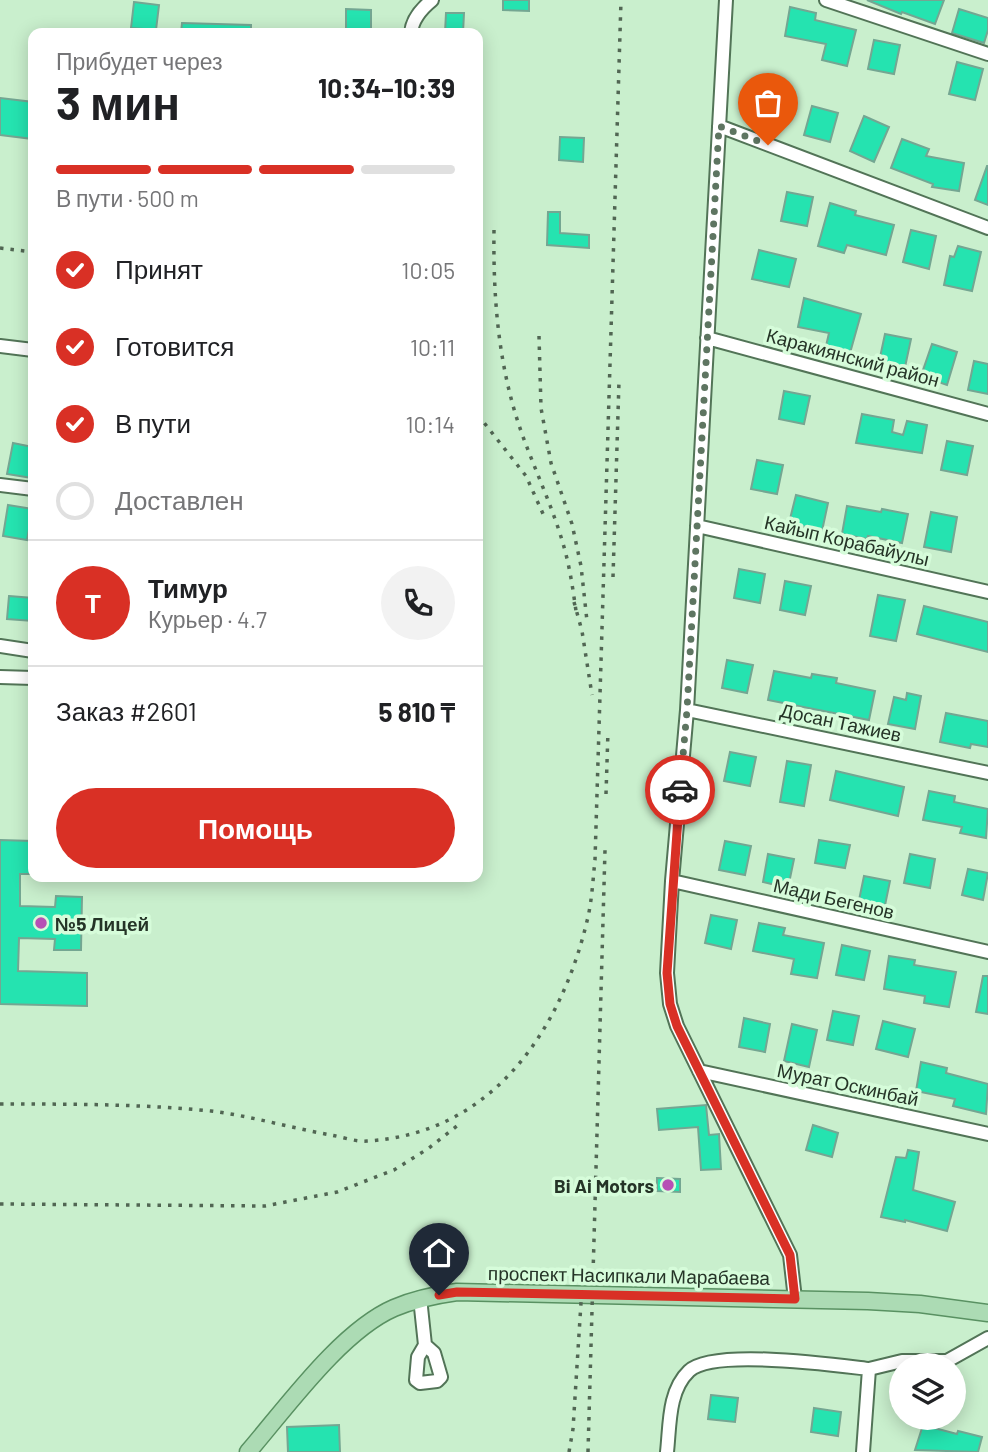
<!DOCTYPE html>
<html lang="ru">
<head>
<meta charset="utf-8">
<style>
	:root { --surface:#fff; --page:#f2f2f2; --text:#202124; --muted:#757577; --line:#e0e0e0; --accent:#d93025 }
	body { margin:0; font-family:Barlow,sans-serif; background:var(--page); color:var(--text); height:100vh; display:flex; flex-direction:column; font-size:26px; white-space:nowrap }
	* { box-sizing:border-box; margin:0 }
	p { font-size:23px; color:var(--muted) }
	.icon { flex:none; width:38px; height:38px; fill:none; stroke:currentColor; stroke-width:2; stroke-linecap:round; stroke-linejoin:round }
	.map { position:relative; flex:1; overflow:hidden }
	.sheet { position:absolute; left:28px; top:28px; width:455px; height:854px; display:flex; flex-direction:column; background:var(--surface); border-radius:14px; box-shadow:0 4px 18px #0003 }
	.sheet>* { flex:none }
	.controls { position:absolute; left:889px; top:1353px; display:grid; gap:14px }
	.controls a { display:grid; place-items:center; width:77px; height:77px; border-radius:50%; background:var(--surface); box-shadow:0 4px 18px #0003; font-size:35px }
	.pin { position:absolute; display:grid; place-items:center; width:60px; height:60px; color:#fff; margin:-72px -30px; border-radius:50% 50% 50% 0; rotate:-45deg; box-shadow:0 0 7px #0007 }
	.pin .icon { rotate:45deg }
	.courier { position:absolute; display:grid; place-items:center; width:70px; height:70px; margin:-35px; border:5px solid #d93025; border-radius:50%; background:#fff; color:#222; box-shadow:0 2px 9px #0007 }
	.head em { font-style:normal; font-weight:700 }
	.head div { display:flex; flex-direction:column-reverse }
	.head { display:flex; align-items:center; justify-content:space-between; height:119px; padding:0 28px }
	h1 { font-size:46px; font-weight:700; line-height:52px }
	.bar { display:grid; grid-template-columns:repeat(4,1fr); gap:10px 7px; align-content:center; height:84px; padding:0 28px }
	.bar i { height:9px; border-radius:5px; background:var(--line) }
	.bar .selected { background:var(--accent) }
	.bar p { grid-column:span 4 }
	.line { display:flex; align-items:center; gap:18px; padding:0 28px; border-top:2px solid var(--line) }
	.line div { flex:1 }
	.round { display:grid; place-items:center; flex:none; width:74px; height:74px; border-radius:37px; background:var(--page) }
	ol { padding:0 28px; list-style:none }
	li { display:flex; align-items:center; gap:21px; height:77px }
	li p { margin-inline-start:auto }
	li .icon { padding:7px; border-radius:50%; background:var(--accent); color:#fff; stroke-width:4 }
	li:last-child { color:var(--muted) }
	li i { width:38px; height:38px; border:4px solid var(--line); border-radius:50% }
	.primary-button { display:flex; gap:14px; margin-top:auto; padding:14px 28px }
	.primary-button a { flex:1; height:80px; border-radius:42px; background:var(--accent); color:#fff; font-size:28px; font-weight:700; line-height:80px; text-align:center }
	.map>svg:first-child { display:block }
	.building { fill:#25e3b0; stroke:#74a692; stroke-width:2 }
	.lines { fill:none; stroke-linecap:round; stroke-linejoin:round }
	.minor-casing { stroke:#527457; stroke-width:16 }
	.major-casing { stroke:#599162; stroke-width:19 }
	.minor { stroke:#fff; stroke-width:12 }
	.major { stroke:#acdbb4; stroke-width:16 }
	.rail { stroke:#516653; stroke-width:3.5; stroke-dasharray:3.5 7; stroke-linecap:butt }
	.done { stroke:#5e7561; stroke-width:7; stroke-dasharray:0 12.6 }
	.route { stroke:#d93025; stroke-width:9 }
	.poi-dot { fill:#b650b5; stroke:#d6fcda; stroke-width:2.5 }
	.labels { text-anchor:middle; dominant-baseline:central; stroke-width:7; stroke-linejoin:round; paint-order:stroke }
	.street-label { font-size:19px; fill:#253427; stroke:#d6fcda }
	.poi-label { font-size:19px; font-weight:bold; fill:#253427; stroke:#d6fcda; text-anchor:start }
</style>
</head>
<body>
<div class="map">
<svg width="988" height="1452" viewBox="0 0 988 1452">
	<rect width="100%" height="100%" fill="#c9efcd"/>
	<path class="building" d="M503,0H529V11L503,10Z
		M867,0H944L935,24L902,12L901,14Z
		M134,2L159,5L156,30L131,28Z
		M790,7L816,13L815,20L856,30L847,66L822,60L826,44L785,36Z
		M346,9L371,10V33H346Z
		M959,9L988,18V30L984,43L952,33Z
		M446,13H464L463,33H445Z
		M182,23L251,25V33H181Z
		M874,40L900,45L894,74L868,69Z
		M957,62L983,69L975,100L949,94Z
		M760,90L791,103L780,130L749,117Z
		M0,98L33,102V139L0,135Z
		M812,106L838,113L830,142L804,135Z
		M864,116L889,127L874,162L850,151Z
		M560,137L584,138L583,162L559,160Z
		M902,139L929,149L926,156L964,163L959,191L932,187L933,184L891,168Z
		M987,166H988V205L975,200Z
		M787,192L813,197L807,226L781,221Z
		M830,203L856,211L855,215L894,225L886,255L847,245L844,253L818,246Z
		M548,212H560V233L589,235V248L547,245Z
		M911,230L936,236L929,269L903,262Z
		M958,246L981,252L972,291L944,285L950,256L954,257Z
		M759,250L796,259L789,287L752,279Z
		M804,298L861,314L850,353L826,346L829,333L798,327Z
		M885,334L911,339L905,367L879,362Z
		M932,344L957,352L947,385L921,376Z
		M974,361L988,364V394L968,390Z
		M784,391L810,396L804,424L779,419Z
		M862,414L894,420L892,432L903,435L907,421L927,425L922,453L856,443Z
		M947,441L973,446L967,475L941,470Z
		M13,443L33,447L32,478L7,474Z
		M757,460L783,465L777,494L751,489Z
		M796,495L828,503L822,531L789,523Z
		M8,505L33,509L27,540L3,536Z
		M847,506L881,512L882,509L908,514L902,543L868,536L867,539L842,534Z
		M931,512L957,517L951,552L924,547Z
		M739,569L765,574L760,603L734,598Z
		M785,581L811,586L805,615L780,610Z
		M878,595L905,600L896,641L870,636Z
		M9,596L33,598V621L7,619Z
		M924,606L988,622V652L917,634Z
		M727,660L753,665L747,693L722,688Z
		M774,671L811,678L812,674L837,678L836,683L875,691L869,720L768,700Z
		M907,693L921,696L915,729L888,724L894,697L906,700Z
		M946,713L988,721V747L971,744L970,748L940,742Z
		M730,752L756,757L750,786L724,781Z
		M787,761L811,765L804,806L780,802Z
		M836,771L904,787L898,816L830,800Z
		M929,791L955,796L954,802L988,809L986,838L960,833L962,827L923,820Z
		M0,840L33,841V874H20V906L55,907L56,896L82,897L81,950H54L55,939L19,938L18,971L87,973V1006L0,1004Z
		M819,840L850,845L845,868L815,863Z
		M725,841L751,846L745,875L719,870Z
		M768,854L794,859L788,888L763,882Z
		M910,854L935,859L930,888L904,883Z
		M968,869L988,873L983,900L962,895Z
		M864,876L890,881L884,910L858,905Z
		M711,915L737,920L731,949L705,943Z
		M759,923L785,928L783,935L824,943L817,978L791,974L794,959L753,951Z
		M842,945L870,951L864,980L836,975Z
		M889,956L915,960L914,965L956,972L949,1007L924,1003L925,996L884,989Z
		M983,976H988V1014L976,1012Z
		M833,1011L859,1016L853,1045L827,1040Z
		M744,1018L770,1024L765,1052L739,1047Z
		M883,1021L915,1029L908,1057L876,1049Z
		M792,1024L817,1030L809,1067L784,1061Z
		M921,1062L947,1068L946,1073L988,1084L986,1114L953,1106L955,1099L916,1091Z
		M706,1105L709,1135L719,1134L721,1169L701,1170L698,1127L659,1130L657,1109Z
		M813,1125L838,1133L832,1157L806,1150Z
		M908,1150L919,1152L913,1190L955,1202L947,1231L905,1220V1222L881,1217L896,1157L906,1158Z
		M657,1178L680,1179V1192L657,1191Z
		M711,1395L738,1398L735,1422L708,1419Z
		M814,1408L841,1412L838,1436L811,1432Z
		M339,1425L340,1452H288L287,1427Z
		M923,1425L957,1434L958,1431L982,1437L978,1452L915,1450Z"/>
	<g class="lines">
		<defs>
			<path id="minor" d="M726,0L687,710L672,881L667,973L670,1004L677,1026L790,1255L795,1299
				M826,0L988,54
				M411,33C412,19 421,9 432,0
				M719,126L988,228
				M707,338L988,414
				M0,346L33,350
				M0,485L33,489
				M697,526L988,592
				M0,646L33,651
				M0,677L33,678
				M687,710L988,773
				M672,881L988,952
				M699,1071L988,1134
				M420,1298L425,1345L418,1357L416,1380L420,1383L437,1381L441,1377L434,1353L425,1345
				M667,1452C670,1425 668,1391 689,1371C713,1348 835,1365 869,1369
				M863,1452L869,1369L902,1361H947L988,1338"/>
			<path id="major" d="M248,1452C286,1408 341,1331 394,1308C415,1299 435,1295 457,1292L868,1301L920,1304L988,1313"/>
		</defs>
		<use href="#minor" class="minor-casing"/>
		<use href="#major" class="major-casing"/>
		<use href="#minor" class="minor"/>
		<use href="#major" class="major"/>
		<path class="rail" d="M494,230C493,302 499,374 525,442C538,477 554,511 564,547C570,568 573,590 576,611
			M0,248L33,252
			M539,336L541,408L551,463L572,524L581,566L587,621
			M478,415L526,476L544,516
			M613,577L619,381
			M574,602L582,631L592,695
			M606,794L608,731
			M0,1104C71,1104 141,1104 211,1111C251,1116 291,1128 331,1135C342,1137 356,1142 367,1141C492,1134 562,1030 588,917C592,899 593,879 595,860L621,0
			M0,1204L265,1206L337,1192L394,1170L429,1148L462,1122
			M569,1452L573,1429L582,1287
			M588,1452L605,850"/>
	</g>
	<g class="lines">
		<path class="done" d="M680,790L687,710L719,126L768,145"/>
		<path class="route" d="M439,1295L457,1292L795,1299L790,1255L677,1026L670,1004L667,973L680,790"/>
	</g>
	<g class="poi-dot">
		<circle cx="41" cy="923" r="7"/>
		<circle cx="668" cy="1185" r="7"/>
	</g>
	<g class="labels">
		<g class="street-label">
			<text transform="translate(853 357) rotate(15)">Каракиянский район</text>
			<text transform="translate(847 540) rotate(13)">Кайып Корабайулы</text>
			<text transform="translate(841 722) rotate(12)">Досан Тажиев</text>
			<text transform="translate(834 898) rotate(13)">Мади Бегенов</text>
			<text transform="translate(848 1084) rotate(12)">Мурат Оскинбай</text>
			<text transform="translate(629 1275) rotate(1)">проспект Насипкали Марабаева</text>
		</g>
		<g class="poi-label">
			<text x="55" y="923">№5 Лицей</text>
			<text x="654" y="1185" text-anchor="end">Bi Ai Motors</text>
		</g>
	</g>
</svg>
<div class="controls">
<a><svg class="icon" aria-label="layers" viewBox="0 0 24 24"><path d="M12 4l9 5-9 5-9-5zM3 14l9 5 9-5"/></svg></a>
</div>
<div class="pin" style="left:768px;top:145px;background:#ea580c"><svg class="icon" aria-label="bag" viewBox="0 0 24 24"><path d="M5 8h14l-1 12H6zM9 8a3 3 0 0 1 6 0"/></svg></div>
<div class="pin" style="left:439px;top:1295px;background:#1f2937"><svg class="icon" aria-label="home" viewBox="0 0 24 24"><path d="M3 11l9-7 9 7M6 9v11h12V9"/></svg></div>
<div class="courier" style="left:680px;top:790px"><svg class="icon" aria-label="car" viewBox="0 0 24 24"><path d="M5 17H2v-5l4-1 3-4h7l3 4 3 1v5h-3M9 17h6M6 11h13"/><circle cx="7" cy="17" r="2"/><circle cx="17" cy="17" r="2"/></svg></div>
<section class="sheet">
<div class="head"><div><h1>3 мин</h1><p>Прибудет через</p></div><em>10:34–10:39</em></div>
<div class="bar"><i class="selected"></i><i class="selected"></i><i class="selected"></i><i></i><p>В пути · 500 m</p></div>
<ol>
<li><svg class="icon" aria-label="check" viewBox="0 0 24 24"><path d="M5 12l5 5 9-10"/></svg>Принят<p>10:05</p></li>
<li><svg class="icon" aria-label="check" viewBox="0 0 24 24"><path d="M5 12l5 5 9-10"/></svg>Готовится<p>10:11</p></li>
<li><svg class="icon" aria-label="check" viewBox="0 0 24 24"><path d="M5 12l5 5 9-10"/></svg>В пути<p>10:14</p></li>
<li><i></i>Доставлен</li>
</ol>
<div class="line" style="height:126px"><b class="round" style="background:var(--accent);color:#fff">Т</b><div><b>Тимур</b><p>Курьер · 4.7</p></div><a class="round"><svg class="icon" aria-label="phone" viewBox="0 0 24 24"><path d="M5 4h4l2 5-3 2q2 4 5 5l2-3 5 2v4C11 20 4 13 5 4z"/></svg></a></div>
<div class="line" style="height:91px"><div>Заказ #2601</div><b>5 810 ₸</b></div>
<div class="primary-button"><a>Помощь</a></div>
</section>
</div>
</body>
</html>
